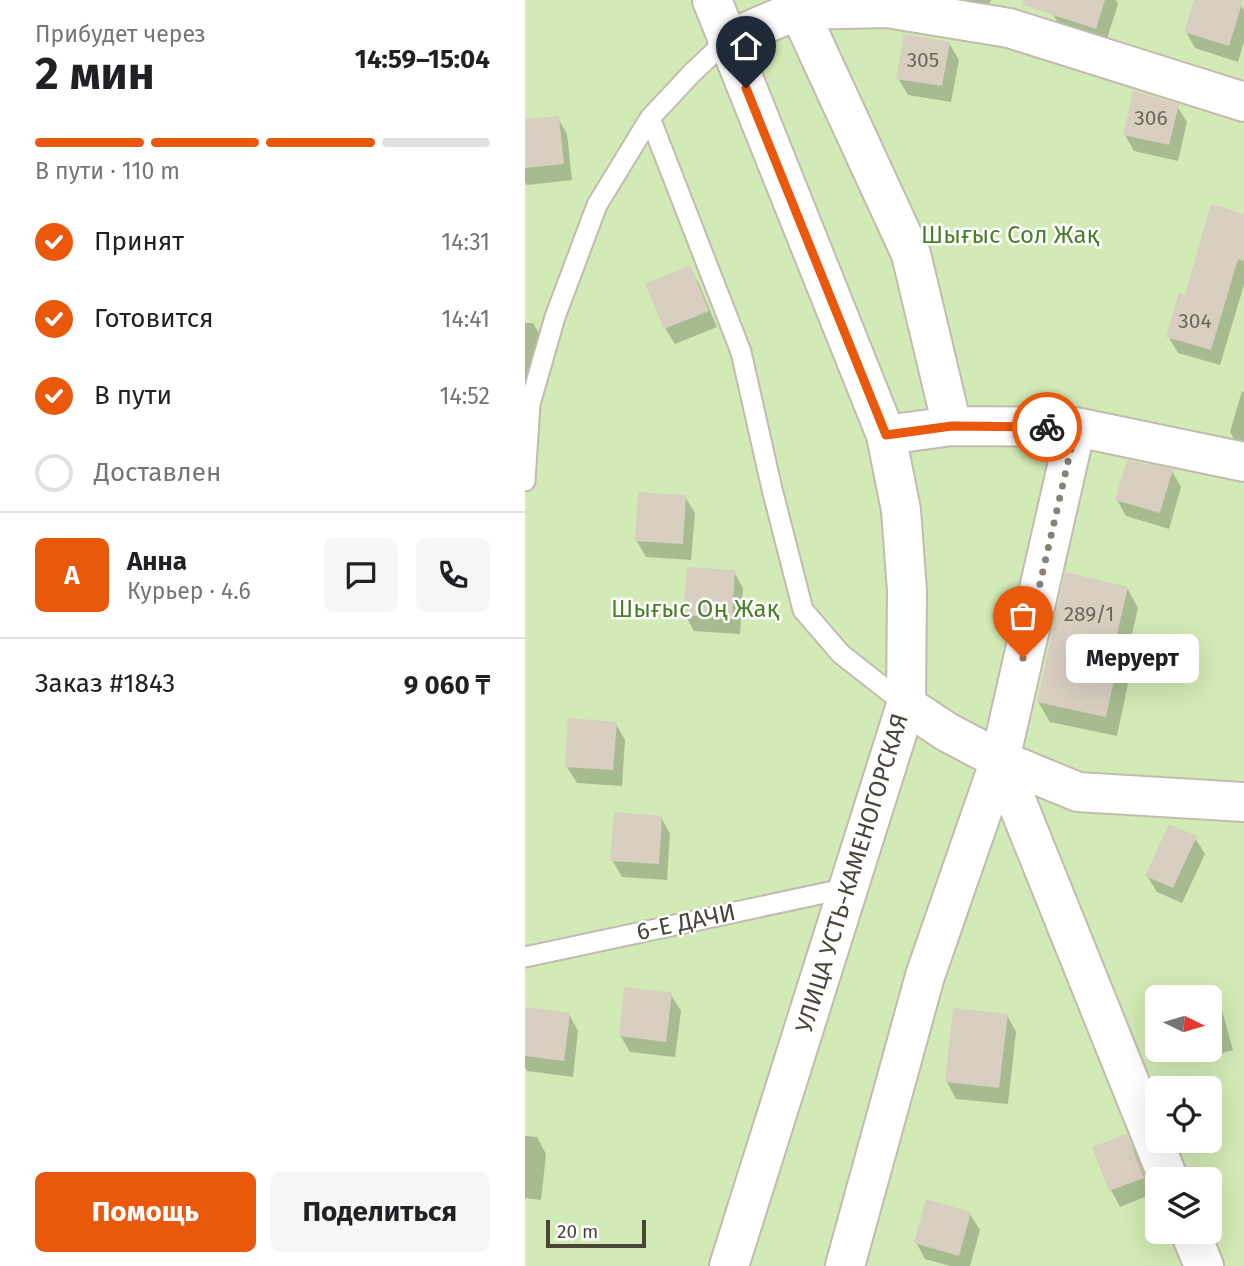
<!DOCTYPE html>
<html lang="ru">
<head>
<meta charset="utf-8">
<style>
	:root { --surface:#fff; --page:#f6f6f6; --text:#202124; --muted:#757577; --line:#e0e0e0; --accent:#ea580c }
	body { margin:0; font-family:"Fira Sans",sans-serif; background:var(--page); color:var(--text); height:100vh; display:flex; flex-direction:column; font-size:26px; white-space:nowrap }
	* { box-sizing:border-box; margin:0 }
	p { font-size:23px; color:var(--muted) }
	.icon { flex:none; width:38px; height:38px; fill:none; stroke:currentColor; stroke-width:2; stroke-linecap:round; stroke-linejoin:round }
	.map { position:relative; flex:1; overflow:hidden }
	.details { display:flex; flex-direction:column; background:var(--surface); width:525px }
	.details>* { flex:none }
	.needle { width:46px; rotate:95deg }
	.buttons { position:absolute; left:620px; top:985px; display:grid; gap:14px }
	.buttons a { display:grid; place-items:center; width:77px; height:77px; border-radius:10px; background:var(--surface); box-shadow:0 7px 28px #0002; font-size:35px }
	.scale { position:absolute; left:21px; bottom:18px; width:100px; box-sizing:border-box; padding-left:7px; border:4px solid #4b4439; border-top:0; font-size:19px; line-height:24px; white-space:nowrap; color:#4b4439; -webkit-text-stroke:5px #fff; paint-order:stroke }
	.pin { position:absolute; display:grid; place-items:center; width:60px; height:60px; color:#fff; margin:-72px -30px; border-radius:50% 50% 50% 0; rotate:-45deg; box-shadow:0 0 7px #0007 }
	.pin .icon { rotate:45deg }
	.courier { position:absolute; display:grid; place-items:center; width:70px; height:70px; margin:-35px; border:5px solid #ea580c; border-radius:50%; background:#fff; color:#222; box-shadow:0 2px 9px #0007 }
	.bubble { position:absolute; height:49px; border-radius:10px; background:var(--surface); box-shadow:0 7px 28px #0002; font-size:23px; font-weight:700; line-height:49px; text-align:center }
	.head em { font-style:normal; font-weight:700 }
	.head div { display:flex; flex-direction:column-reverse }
	.head { display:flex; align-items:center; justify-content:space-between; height:119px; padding:0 35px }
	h1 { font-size:46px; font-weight:700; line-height:52px }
	.bar { display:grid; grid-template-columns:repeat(4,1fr); gap:10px 7px; align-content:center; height:84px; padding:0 35px }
	.bar i { height:9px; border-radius:5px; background:var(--line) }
	.bar .selected { background:var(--accent) }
	.bar p { grid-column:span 4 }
	.line { display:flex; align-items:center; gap:18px; padding:0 35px; border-top:2px solid var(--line) }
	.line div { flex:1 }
	.round { display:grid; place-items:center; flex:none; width:74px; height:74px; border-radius:10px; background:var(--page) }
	ol { padding:0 35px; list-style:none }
	li { display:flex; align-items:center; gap:21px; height:77px }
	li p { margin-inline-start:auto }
	li .icon { padding:7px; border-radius:50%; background:var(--accent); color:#fff; stroke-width:4 }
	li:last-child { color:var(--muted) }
	li i { width:38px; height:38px; border:4px solid var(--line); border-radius:50% }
	.action { display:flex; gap:14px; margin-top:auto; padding:14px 35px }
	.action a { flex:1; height:80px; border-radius:10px; background:var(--accent); color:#fff; font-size:28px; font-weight:700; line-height:80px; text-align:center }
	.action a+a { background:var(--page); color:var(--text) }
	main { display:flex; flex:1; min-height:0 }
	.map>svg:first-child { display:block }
	.green { fill:#d2eab5; fill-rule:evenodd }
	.shadow { fill:#0003 }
	.building { fill:#d8cfc1 }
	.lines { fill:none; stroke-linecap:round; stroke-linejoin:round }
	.service-casing { stroke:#c2bbae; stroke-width:23 }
	.minor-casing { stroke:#c2bbae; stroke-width:42 }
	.tertiary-casing { stroke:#c2bbae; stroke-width:42 }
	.service { stroke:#fff; stroke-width:19 }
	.minor { stroke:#fff; stroke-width:38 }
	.tertiary { stroke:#fff; stroke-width:38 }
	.done { stroke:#878178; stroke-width:7; stroke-dasharray:0 12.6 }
	.route { stroke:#ea580c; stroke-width:9 }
	.labels { text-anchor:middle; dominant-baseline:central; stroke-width:5; stroke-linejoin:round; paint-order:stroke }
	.number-label { font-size:21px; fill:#6e675b }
	.park-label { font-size:24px; fill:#4a7f2a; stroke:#fff }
	.street-label { font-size:24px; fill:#4b4439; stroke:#fff }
</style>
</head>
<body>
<main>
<section class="details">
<div class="head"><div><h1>2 мин</h1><p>Прибудет через</p></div><em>14:59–15:04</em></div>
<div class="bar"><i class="selected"></i><i class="selected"></i><i class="selected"></i><i></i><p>В пути · 110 m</p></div>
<ol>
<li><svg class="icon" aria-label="check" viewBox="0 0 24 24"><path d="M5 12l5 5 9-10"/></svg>Принят<p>14:31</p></li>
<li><svg class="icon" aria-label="check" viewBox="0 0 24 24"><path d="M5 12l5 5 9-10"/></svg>Готовится<p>14:41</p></li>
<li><svg class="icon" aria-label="check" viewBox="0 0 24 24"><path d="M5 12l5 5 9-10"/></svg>В пути<p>14:52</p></li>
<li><i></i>Доставлен</li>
</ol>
<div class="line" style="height:126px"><b class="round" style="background:var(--accent);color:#fff">А</b><div><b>Анна</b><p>Курьер · 4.6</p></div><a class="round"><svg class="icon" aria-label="chat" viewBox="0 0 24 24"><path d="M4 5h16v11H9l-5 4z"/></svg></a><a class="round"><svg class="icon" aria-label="phone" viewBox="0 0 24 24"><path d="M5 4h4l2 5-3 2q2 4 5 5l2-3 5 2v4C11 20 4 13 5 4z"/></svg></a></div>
<div class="line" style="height:91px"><div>Заказ #1843</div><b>9 060 ₸</b></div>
<div class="action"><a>Помощь</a><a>Поделиться</a></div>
</section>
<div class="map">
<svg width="719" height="1266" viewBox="0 0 719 1266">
	<rect width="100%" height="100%" fill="#f6f3ec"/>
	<path class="green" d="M0,0H719V1266H0ZM632,998H684V1050H632ZM632,1088H684V1141H632ZM632,1180H684V1232H632Z"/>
	<path class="shadow" d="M439,0H466L463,8Z
		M533,0H591L593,4L580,45L537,31L528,14Z
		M671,0H701L716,5L719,10V42L713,62L670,48L661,32Z
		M424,43L434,60L426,102L383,95L373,78Z
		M652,106L662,122L653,161L609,151L600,135Z
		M33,118L42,134L47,180L2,185L0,182V121Z
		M688,206L719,216V285L695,365L653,353L643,336L661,297Z
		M165,268L174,284L192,327L150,344L140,328Z
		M0,323H8L18,340L11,386L0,385Z
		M717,391L719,392V450L715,449L705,432Z
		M647,471L656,487L644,529L601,516L592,500Z
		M160,497L170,513L166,560L121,557L111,540Z
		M209,572L218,588L215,634L169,631L160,615Z
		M602,588L613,608L599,670L604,679L592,736L525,722L513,702Z
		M91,724L100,740L97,786L52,783L42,767Z
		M136,817L145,834L142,880L97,877L87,860Z
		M670,838L680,854L657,903L632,892L622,876Z
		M687,990L696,1007L708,1050L668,1062L661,1050H684V998H661Z
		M146,995L156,1011L150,1057L105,1052L95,1035Z
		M0,1009L44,1014L53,1031L48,1077L2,1071L0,1067Z
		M482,1015L491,1032L483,1104L431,1099L422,1082Z
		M0,1136L12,1137L21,1154L16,1200L0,1198Z
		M601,1136L610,1152L627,1194L595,1207L586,1190Z
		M445,1214L455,1230L445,1266H425L400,1259L391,1242Z"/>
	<path class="building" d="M499,0H580L571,29L498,5Z
		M669,0H718L704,46L659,32Z
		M379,34L425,42L417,86L371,79Z
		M608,91L654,104L644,145L598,135Z
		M34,116L39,164L0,168V119Z
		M686,204L719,214V261L713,259L686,350L641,337L654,293L660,295Z
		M165,265L184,311L139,329L120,284Z
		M602,460L648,469L635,513L590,500Z
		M113,492L161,495L158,544L110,541Z
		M162,567L210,570L207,619L158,615Z
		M540,572L603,587L587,656L594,657L581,717L512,702Z
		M43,718L92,722L88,770L40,767Z
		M89,812L137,816L134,864L85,861Z
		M644,824L672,836L648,888L620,876Z
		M99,987L147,993L141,1042L94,1036Z
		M0,1007L45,1013L39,1061L0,1056Z
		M428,1008L483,1014L474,1088L420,1082Z
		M602,1134L619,1178L584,1191L567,1147Z
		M401,1199L446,1212L434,1256L389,1243Z"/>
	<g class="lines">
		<defs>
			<path id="service" d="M125,118L216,352L247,489L278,610L316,654L381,705
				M0,481L5,404L30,317L72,205L125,118L167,73L202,40
				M0,957L323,888"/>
			<path id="minor" d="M269,0L386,254L427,426L551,427L719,462
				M202,40L273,10L362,8L484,28L719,102
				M361,435L427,426
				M381,705L422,732L475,760L553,792L719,802
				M475,760L644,1180
				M665,1232L679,1266
				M320,1266L400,976L475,760L551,427"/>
			<path id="tertiary" d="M187,0L361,435L376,510L382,591L381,705L204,1266"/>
		</defs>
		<use href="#service" class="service-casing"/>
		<use href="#minor" class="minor-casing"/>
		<use href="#tertiary" class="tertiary-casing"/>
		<use href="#service" class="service"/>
		<use href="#minor" class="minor"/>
		<use href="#tertiary" class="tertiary"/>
	</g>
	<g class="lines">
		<path class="done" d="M498,658L551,427H522"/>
		<path class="route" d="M221,88L361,435L427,426L522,427"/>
	</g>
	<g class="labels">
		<g class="number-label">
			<text x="398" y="60">305</text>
			<text x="626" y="118">306</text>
			<text x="670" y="321">304</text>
			<text x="564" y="614">289/1</text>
		</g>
		<g class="park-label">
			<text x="485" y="235">Шығыс Сол Жақ</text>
			<text x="170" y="609">Шығыс Оң Жақ</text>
		</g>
		<g class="street-label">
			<text transform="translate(327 873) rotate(-73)">УЛИЦА УСТЬ-КАМЕНОГОРСКАЯ</text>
			<text transform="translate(161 922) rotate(-12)">6-Е ДАЧИ</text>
		</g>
	</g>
</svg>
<div class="buttons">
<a><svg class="needle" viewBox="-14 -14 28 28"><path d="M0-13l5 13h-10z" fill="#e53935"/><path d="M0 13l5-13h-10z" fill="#757577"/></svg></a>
<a><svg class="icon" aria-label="locate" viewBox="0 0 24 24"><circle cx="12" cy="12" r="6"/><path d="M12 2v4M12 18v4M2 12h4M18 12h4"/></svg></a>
<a><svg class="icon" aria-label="layers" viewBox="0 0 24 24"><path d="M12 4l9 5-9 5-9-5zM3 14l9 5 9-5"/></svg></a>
</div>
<div class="scale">20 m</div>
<div class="pin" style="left:498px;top:658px;background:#ea580c"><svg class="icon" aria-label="bag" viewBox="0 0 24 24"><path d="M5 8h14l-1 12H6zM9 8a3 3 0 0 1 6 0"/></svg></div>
<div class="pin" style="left:221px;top:88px;background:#1f2937"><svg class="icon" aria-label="home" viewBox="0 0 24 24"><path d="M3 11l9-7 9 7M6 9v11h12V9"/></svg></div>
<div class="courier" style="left:522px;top:427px"><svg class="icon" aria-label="bike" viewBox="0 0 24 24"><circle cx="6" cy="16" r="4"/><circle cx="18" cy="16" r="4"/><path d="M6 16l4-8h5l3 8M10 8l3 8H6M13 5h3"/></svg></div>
<div class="bubble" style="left:541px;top:634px;width:133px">Меруерт</div>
</div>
</main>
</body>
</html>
